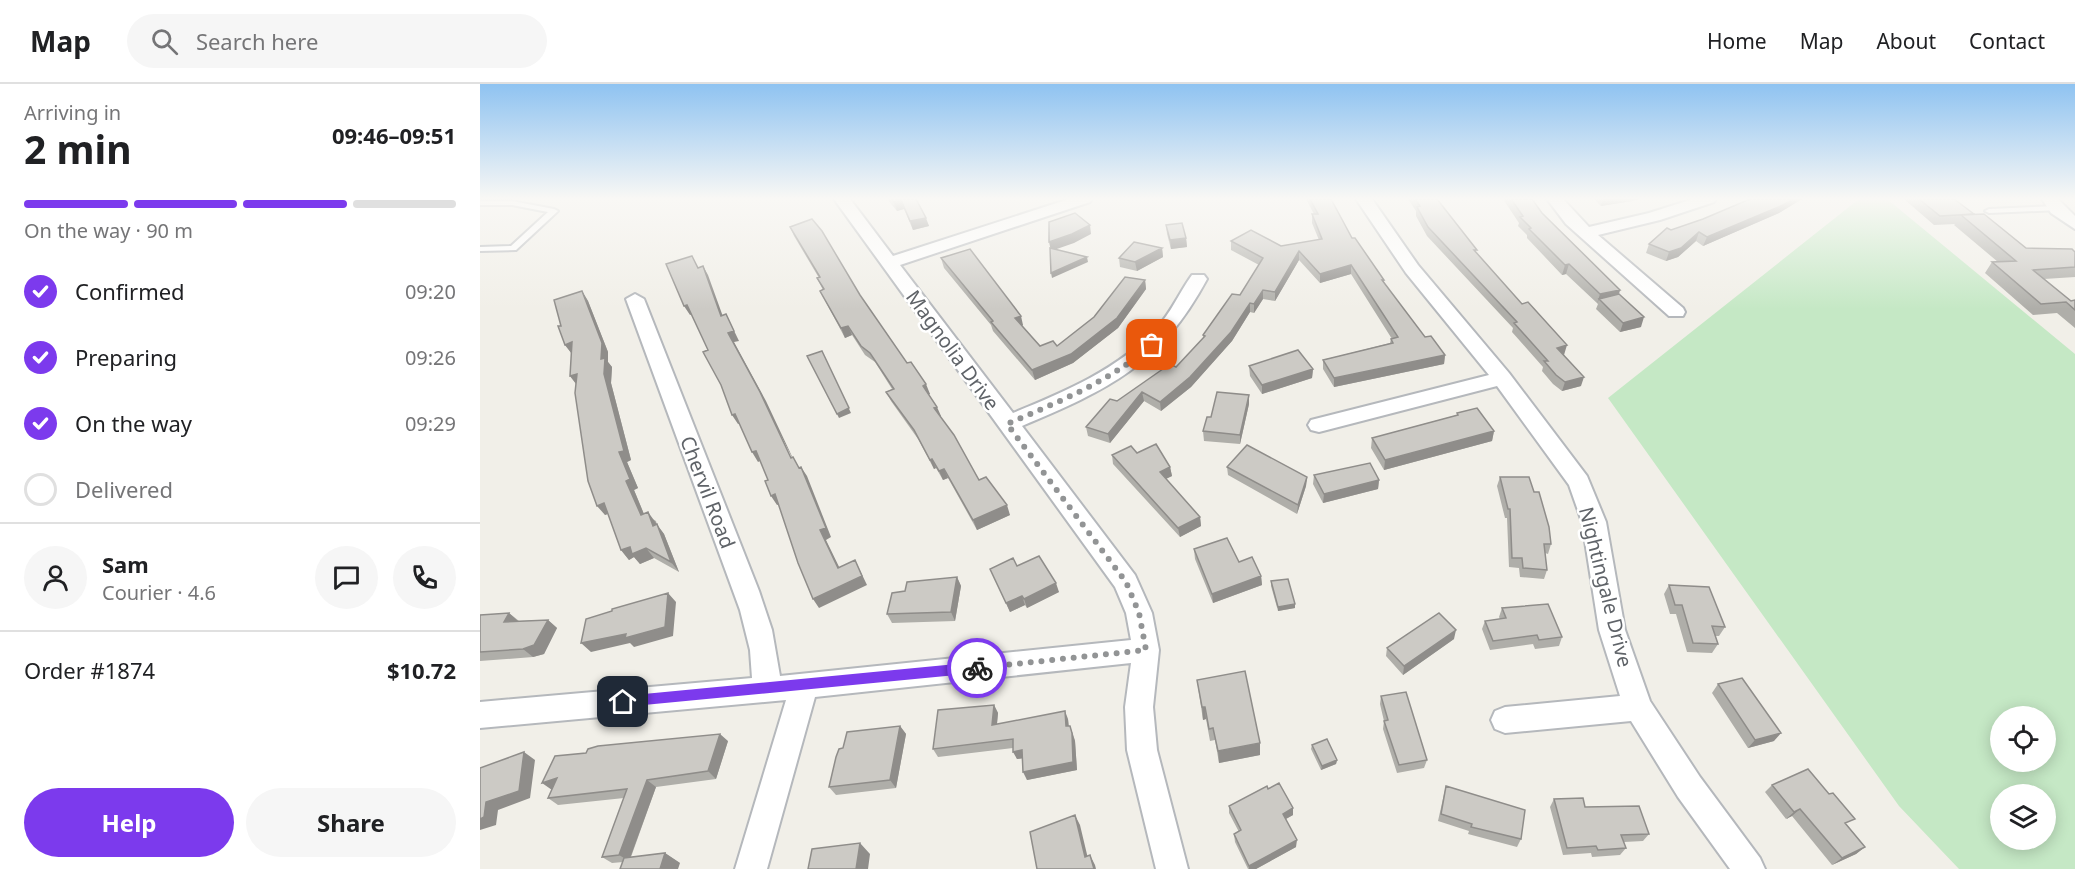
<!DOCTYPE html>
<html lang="en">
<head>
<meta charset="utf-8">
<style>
	:root { --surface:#fff; --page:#f6f6f6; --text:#202124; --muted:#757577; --line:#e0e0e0; --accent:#7c3aed }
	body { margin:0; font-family:"Noto Sans",sans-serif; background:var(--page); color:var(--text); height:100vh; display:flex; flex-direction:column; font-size:22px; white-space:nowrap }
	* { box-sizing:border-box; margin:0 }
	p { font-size:20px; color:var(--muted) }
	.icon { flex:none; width:33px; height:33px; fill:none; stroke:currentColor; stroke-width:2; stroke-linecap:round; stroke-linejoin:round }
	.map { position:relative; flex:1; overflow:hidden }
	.details { display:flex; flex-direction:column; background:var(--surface); width:480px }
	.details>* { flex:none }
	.tools { position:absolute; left:1510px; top:622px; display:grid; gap:12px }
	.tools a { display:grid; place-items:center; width:66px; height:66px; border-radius:50%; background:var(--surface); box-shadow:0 3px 15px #0003; font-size:30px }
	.pin { position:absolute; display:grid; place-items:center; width:51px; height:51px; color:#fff; margin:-26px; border-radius:12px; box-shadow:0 3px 9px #0006 }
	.courier { position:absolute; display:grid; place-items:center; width:60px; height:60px; margin:-30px; border:4px solid #7c3aed; border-radius:50%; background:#fff; color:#222; box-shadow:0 2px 8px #0007 }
	.overview em { font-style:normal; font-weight:700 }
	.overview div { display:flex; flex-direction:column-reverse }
	.overview { display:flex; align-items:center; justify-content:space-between; height:102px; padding:0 24px }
	h1 { font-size:39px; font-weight:700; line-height:45px }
	.bar { display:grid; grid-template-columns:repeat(4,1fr); gap:9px 6px; align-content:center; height:72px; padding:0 24px }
	.bar i { height:8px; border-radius:4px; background:var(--line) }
	.bar .active { background:var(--accent) }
	.bar p { grid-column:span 4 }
	.line { display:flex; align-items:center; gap:15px; padding:0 24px; border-top:2px solid var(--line) }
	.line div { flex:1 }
	.round { display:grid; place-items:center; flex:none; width:63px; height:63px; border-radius:32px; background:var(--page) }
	ol { padding:0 24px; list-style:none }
	li { display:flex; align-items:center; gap:18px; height:66px }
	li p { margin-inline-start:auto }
	li .icon { padding:6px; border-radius:50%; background:var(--accent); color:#fff; stroke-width:4 }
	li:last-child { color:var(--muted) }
	li i { width:33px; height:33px; border:3px solid var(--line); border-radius:50% }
	.button { display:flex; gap:12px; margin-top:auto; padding:12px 24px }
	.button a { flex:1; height:69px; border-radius:36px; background:var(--accent); color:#fff; font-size:24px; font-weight:700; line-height:69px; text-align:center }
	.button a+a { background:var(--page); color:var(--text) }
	header { display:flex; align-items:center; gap:36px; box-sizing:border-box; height:84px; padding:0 30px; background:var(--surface); border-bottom:2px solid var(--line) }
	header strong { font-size:28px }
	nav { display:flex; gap:33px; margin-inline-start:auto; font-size:21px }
	.search { width:420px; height:54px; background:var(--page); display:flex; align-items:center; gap:15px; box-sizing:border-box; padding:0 21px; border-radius:33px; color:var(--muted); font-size:22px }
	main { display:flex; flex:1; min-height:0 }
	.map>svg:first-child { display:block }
	.green { fill:#c5e8c5; fill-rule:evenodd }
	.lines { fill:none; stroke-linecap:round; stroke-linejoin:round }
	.lane-casing { stroke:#b5b8bc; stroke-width:4 }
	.street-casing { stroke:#b5b8bc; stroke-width:4 }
	.lane { fill:#fff; fill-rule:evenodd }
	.street { fill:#fff; fill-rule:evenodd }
	.wall { fill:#afaea9 }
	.shaded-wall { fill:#8f8d8a }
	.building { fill:#cccac5; stroke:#8f8d8a; stroke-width:1.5 }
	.route { fill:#7c3aed }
	.done { stroke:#929495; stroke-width:6; stroke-dasharray:0 10.8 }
	.labels { text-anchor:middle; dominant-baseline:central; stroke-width:5; stroke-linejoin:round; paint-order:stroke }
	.street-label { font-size:20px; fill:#5f6368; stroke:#fff }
</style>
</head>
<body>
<header>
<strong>Map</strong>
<div class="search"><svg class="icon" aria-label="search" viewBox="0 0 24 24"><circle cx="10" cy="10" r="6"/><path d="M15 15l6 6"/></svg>Search here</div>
<nav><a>Home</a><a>Map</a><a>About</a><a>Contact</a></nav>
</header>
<main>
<section class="details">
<div class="overview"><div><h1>2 min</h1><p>Arriving in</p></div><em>09:46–09:51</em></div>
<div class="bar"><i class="active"></i><i class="active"></i><i class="active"></i><i></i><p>On the way · 90 m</p></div>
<ol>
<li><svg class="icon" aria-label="check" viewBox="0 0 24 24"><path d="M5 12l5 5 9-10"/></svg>Confirmed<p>09:20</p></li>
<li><svg class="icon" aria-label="check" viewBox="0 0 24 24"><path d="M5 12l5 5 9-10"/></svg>Preparing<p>09:26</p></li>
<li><svg class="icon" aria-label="check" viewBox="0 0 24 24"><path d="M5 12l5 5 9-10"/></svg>On the way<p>09:29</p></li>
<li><i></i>Delivered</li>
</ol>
<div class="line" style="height:108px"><a class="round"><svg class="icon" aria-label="person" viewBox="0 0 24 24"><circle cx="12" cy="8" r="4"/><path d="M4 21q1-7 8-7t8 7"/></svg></a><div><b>Sam</b><p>Courier · 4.6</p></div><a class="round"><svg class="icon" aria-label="chat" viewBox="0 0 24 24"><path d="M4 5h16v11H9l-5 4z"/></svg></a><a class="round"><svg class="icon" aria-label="phone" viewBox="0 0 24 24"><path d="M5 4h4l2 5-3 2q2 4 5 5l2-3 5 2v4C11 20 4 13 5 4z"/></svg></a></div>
<div class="line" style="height:78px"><div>Order #1874</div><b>$10.72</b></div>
<div class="button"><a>Help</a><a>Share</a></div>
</section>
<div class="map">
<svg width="1595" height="785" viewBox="0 0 1595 785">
	<rect width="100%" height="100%" fill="#f1efe8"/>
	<path class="green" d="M1379,115H1407L1595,270V785H1479L1419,722L1128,314ZM1521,633H1566V678H1521ZM1521,711H1566V756H1521Z"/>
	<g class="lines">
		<defs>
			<path id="lane" d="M0,117H32L74,125L78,127L36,166L0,167V163L31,162L68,128L32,121H0Z
				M1576,122H1579V126L1509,129L1505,127L1509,125Z"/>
			<path id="street" d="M354,115H370L413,172L589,115H612L610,118L420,181L533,329C584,308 637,286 676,245C691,229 699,209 712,191H724L727,195C680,282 629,305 542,342L655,491L672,529L679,566L673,623L677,666L708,785H676L647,666L645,623L651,579L335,613L287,785H255L306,616L0,644V618L272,594L270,566L260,526L146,215L155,210L164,215L279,507L292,546L300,592L651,556L646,529L635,503Z
				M876,115H892L938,181L1029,289L1107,392L1126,438L1145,546L1170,617L1220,693L1280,774L1285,785H1250L1198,713L1151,637L1025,649L1015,645L1011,636L1015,627L1025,623L1140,612L1119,546L1102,438L1089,401L1017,302L839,348L831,346L828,341L831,336L1009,291L926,189Z
				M1067,115H1083L1109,143L1169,129L1213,115H1236L1234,118L1180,136L1118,151L1203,224L1205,228L1203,232H1189L1086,140Z
				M1562,115H1578L1595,132V145L1571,129Z"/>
		</defs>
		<use href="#lane" class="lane-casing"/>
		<use href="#street" class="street-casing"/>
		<use href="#lane" class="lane"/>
		<use href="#street" class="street"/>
	</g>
	<path class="wall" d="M407,115H436L449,142L433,146L424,125L417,127Z
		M826,115H851L872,154L904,196V199L945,253L965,271L964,280L854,303L843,285V276L910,259L911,255H912L871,190L840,199L819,176L795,217L783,215L774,229L770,228L752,257L711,303L681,327L664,317L630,359L608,352L606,343L637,317L696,283L723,254V251L760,211L779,181L751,166V157L801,162L839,156L832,139V130H834Z
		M928,115H957L996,169L1084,271L1101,302L1082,307L1073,300L1062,287L1063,283L1032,248L1033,244L947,152L936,132V127Z
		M1023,115H1052L1062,129L1140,206L1139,210L1161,243L1140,248L1116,225L1118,220L1086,190L1082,191L1047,154V151L1038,142L1039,139Z
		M1114,115H1160L1152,117L1121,122Z
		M1270,115H1322L1299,129L1223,162L1216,157L1198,173L1186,177L1166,169L1169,160L1191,146L1223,135Z
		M1424,115H1474L1494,130L1546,164L1595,168V193L1564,195L1591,217L1595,216V244L1577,229L1553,231L1505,189L1512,178H1518L1474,141L1475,140L1454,141Z
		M686,141L706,154L707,163L691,165L687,150Z
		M310,143L380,211L427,279L450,310H449L460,333L499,396L530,431L497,446L468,394L463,396L456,384L454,385L438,355L411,317L406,308L412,305L395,278L385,271L372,251L365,254L340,207L343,206L337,194H339L314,152Z
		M682,164L683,173L657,187L640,183L639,174Z
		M461,174L543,241L542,242L560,262H577L665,196L666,205L638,244L593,279L555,296L513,247L511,241L464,184Z
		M102,207L108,217L128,268V278L132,283L131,299L151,376L147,378L158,404L154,406L164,430L176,437L177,441L184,450L199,488L174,474L160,480L154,473L149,476L141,466L128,430L125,431L96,300L90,292L92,270L85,261L81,242Z
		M769,282L833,285L832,294L782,310L770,292Z
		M769,320L760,360L724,357L723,347L731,333Z
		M977,329L1014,347L1012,357L904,386L891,364L892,354L977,331Z
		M657,369L690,383L692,392L686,395L720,433L721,442L700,453L633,380L632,371Z
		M747,383L827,393L826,402L817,430L748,391Z
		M834,391L899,396L898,405L843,419L833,400Z
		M1020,393L1054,408L1071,460L1068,470L1065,469L1067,486L1064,495L1040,493L1039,484L1029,483L1027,434H1025L1017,402Z
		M714,465L759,478L781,492L782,501L733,519L715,475Z
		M537,482L579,508L547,524L545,521L530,528L510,485Z
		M477,493L481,502L475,537L412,539L407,530L425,507Z
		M791,497L815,520V524L798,527L791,502Z
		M1189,501L1245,543L1239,552H1235L1238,560L1232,569L1207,568L1196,530H1190L1184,510Z
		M1022,524L1082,553L1079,562L1055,565L1053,560L1010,566L1002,545L1005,537L1020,535L1019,533Z
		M29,529L39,537L68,536L77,544L64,570L53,573L0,577V531Z
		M974,555L923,591L906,572L907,564Z
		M717,596L780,671L739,679L735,656L730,657L726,635L723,636Z
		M1238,600L1294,657L1268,664L1232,609Z
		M901,612L947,676L944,684L917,689L903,645L904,637L900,620Z
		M514,621L518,629L517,640L588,635L589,642L593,650L595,657L597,686L547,696L543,674L537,675L533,664L458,673L453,665Z
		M420,642L426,650L416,704L356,711L349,703L363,664Z
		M248,657L236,695L176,703L151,773L185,769L200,779L143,778L132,779L122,773L144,714L78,721L68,714Z
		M832,661L857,676L856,680L841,686L831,665Z
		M1292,701L1367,741L1385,763L1376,770L1352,781L1312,732L1306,735L1285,708Z
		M966,702L1041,755L1037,763L988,750L989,747L958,737L964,710Z
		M788,705L813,724V731L806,735L816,763L776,785H768L755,758L754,750L759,748L749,729V722Z
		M1074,715L1105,723L1169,750L1163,757L1144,758L1146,764L1140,771L1112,773L1111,769L1083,771L1070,723Z"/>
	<path class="shaded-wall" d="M1123,115H1160L1152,117L1121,122Z
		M1313,115H1322L1299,129L1223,162L1227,153Z
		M421,116L424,125L417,127L414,118Z
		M446,134L449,142L433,146L430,137Z
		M610,141L611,150L594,159L571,167L569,158Z
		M1219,148L1216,157L1198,173L1186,177L1189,168Z
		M706,154L707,163L691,165L690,156Z
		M682,164L683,173L657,187L655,178Z
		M819,167V176L795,217V208Z
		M607,173L608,178L572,194L571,189Z
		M1089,180L1086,190L1082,191L1085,181Z
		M871,181V190L840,199V190Z
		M223,182L228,191L246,241L241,232Z
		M665,196L666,205L638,244L593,279L555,296L552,286Z
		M783,206V215L774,229V220Z
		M1140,206L1137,215H1119L1117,220L1120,210Z
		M102,207L108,217L128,268V278L132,283L131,299L151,376L147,378L158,404L154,406L168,440L161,431L146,397L139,368L121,275Z
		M770,219V228L752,257L711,303L681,327L680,318Z
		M207,221L213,230L210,231L204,222Z
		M246,230L259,257L254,258L286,317L317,383L248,249Z
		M541,232L543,241L537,243L535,234Z
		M1164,233L1161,243L1140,248L1143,239Z
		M368,242L372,251L365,254L361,244Z
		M92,258V270L85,261Z
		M1087,261L1084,271L1074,273L1077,264Z
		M965,271L964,280L854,303V294Z
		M344,272L371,329L359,334L357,330Z
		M833,285L832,294L782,310V301Z
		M97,290V301L90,292Z
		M1104,293L1101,302L1082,307L1085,298Z
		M446,300L450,310L447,311L443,302Z
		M662,308L664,317L630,359L628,350Z
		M769,311V320L760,360V351Z
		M457,323L461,332L458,334L454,324Z
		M255,330L261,339L258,340L252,331Z
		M1014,347L1012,357L904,386L905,376Z
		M276,367L282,376L278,378L272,368Z
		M452,375L456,384L454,385L450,376Z
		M321,383L327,392L351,453L346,456L364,493L358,484L340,446Z
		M690,383L692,392L681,397L680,388Z
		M464,385L468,394L463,396L459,387Z
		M827,393L826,402L817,430L818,421Z
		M899,396L898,405L843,419L844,410Z
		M295,410L301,420L297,421L291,412Z
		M124,419L132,428L125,431L117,422Z
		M527,421L530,431L497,446L493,436Z
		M168,428L184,450L199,488L191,478L173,442Z
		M720,433L721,442L700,453L698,444Z
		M150,463L166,464L174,474L160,480L154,473L149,476L141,466Z
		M375,476L387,501L339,524L333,515Z
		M781,492L782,501L733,519L732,510Z
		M477,493L481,502L475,537L471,528Z
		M576,499L579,508L547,524L544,515Z
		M188,509L196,518L193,552L154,563L150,559L111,568L101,559Z
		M542,512L545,521L530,528L526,519Z
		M815,520V524L798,527V523Z
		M29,529L39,538H24Z
		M68,536L77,544L64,570L53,573L43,565Z
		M976,546L974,555L923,591L924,582Z
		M514,621L518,629L516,649L512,641Z
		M722,623H725L726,635L723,636Z
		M585,627L588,635L589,651L586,642Z
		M420,642L426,650L416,704L410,696Z
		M590,642L595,657L597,686L547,696L543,688Z
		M1301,649L1294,657L1268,664L1275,656Z
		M240,650L248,657L236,695L228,687Z
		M780,659V671L739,679L738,667Z
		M542,666L546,674L537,675L533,668Z
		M44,668L55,676L50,714L18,726L16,741L0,746V735L6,718Z
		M857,676L856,680L841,686L842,682Z
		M77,694L72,706L62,699Z
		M167,696L176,703L149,777L139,771Z
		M813,724V731L802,737L803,730Z
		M1320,725L1312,732L1306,735L1314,728Z
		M595,731L600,741L610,783L605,773Z
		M817,756L816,763L776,785H769V782Z
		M380,759L390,770L388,785H376Z
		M1385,763L1376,770L1352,781L1362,774Z
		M185,769L200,779L198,785H180Z
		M610,771L615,781L616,785H614Z"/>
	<path class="building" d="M411,115H436L446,134L430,137L421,116L414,118Z
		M830,115H851L872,154H875L904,196H902L945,253L951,252L965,271L854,294L843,276L913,259L911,255L918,253L871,181L840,190L819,167L795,208L783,206L774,220L770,219L751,248L710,293L680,318L662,308L628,350L606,343L630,315L637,317L690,280L696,283L725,252L723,251L752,210L760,211L783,174L751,157L771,146L801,162L842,155L832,130H838Z
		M935,115H957L997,166H994L1042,220L1048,218L1087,261L1077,264L1104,293L1085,298L1076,291L1064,277H1068L1034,239L1037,238L948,143L937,123L940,122Z
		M1031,115H1052L1062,129L1140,206L1120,210L1089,180L1085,181L1049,145L1051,144L1040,133L1043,132Z
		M1270,115H1313L1303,121L1227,153L1219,148L1201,164L1189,168L1169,160L1187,144L1191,146L1223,135Z
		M1439,115H1474L1494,130L1460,132Z
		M595,129L610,141L592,150L569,158V138Z
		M1504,130L1546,164L1592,165L1595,168V183L1553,186L1591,217L1595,216V226L1586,218L1561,220L1512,178L1536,177L1481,131Z
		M332,135L342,147L380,211L427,279L431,278L446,300L443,302L457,323L454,324L474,351L499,396L506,393L527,421L493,436L464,385L459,387L452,375L450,376L434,346L406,308L414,305L390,269L381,262L368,242L361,244L340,207L344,205L337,194L340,193L310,143Z
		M702,139L706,154L690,156L686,141Z
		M654,158L682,164L655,178L639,174Z
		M570,164L607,173L571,189Z
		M490,165L541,232L535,234L560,262L573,257L577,262L614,233L645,193L665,196L637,234L591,270L552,286L511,238L513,237L461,174Z
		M212,172L218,184L223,182L241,232L246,230L254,247L248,249L280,308L311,374L313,373L319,384L321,383L346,444L340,446L358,484L375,476L382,492L333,515L318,479L295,410L291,412L285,397L288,396L276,367L272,368L255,330L252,331L241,301L223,268L228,266L207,221L204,222L186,180Z
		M102,207L122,259L121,275L125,274L124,290L144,367L139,368L150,395L146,397L161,431L168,428L173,442L177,440L191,478L166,464L152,470L150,463L141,466L124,419L117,422L108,397L95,309L97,290L90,292L92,258L85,261L78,242H81L74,216Z
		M1139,210L1164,233L1143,239L1119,215Z
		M818,266L833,285L782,301L769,282Z
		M342,267L369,324L357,330L327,272Z
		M737,308L769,311L760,351L723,347L727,333H731Z
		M997,324L1014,347L905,376L892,354L978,331L977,329Z
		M676,360L690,383L680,388L720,433L698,444L632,371L651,362L657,369Z
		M767,361L827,393L818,421L747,383Z
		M890,379L899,396L844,410L834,391Z
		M1020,393H1049L1054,408H1059L1069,443L1071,460H1064L1067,486L1043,484L1042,474H1032L1030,425H1028Z
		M747,454L759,478L772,473L781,492L732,510L714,465Z
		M559,472L576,499L544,515L542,512L526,519L510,485L533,474L537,482Z
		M477,493L471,528L407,530L412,509L425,507L427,498Z
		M808,495L815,520L798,523L791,497Z
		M1189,501L1229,503L1245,543L1232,542L1238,560L1213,559L1202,521H1195Z
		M188,509L185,543L145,554L146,550L101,559L106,535L132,527V525Z
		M1068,520L1082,553L1059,556L1057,551L1013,557L1005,537L1026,534L1022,524Z
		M29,529L24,538L68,536L54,561L43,565L0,568V531Z
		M959,529L976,546L924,582L907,564Z
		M765,587L780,659L738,667L733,644L729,645L725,623H722L717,596Z
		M1262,594L1301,649L1275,656L1238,600Z
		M926,608L947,676L919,681L904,637L908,636L901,612Z
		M514,621L512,641L585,627L586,642H590L592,649L593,678L543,688L542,666L533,668V655L453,665L458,626Z
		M420,642L410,696L349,703L356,673L359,665L363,664L367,648Z
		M240,650L228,687L167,696L139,771L122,773L147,705L68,714L77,694L62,699L75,672L106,669L108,665L118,662Z
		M847,655L857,676L842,682L832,661Z
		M44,668L39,707L6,718L4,733L0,735V684Z
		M1328,685L1349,710L1353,709L1375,735L1365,739L1385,763L1362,774L1320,725L1314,728L1292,701Z
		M799,699L813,724L803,730L817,756L769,782L754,750L761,746L749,722L787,702L788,705Z
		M966,702L1045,726L1041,755L991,743L992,740L961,730Z
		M1103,714L1105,723L1159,722L1169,750L1141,751L1146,764L1118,766L1116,762L1087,764L1074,715Z
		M595,731L605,773L610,771L614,785H557L550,748Z
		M380,759L376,785H328L332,765Z
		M185,769L180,785H140L144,774Z"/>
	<linearGradient id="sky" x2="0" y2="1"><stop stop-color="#8fc3f1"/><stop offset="0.51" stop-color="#f9f8f5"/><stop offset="1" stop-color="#f9f8f5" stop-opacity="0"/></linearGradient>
	<rect width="1595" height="225" fill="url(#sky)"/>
	<path class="route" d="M497,578L503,584L497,589L143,623L137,618L143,612Z"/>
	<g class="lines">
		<path class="done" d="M497,584L666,566L659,529L646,498L527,340C578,318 629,298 672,261"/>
	</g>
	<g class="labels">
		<g class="street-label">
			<text transform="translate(473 266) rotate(54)">Magnolia Drive</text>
			<text transform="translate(228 408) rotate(69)">Chervil Road</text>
			<text transform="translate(1126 503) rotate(76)">Nightingale Drive</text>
		</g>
	</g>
</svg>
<div class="tools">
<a><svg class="icon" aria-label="locate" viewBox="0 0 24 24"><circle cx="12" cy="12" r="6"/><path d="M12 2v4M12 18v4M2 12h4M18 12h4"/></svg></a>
<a><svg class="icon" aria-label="layers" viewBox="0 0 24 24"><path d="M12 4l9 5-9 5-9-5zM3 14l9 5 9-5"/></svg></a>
</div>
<div class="pin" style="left:672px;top:261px;background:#ea580c"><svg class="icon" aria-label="bag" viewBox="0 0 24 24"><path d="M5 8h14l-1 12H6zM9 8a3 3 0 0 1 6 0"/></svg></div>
<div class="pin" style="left:143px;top:618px;background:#1f2937"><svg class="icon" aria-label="home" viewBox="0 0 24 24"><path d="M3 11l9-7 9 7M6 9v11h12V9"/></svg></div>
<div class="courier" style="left:497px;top:584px"><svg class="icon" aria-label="bike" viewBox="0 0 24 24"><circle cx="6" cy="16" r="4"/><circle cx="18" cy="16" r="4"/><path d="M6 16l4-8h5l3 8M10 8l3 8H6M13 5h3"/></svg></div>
</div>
</main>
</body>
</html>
